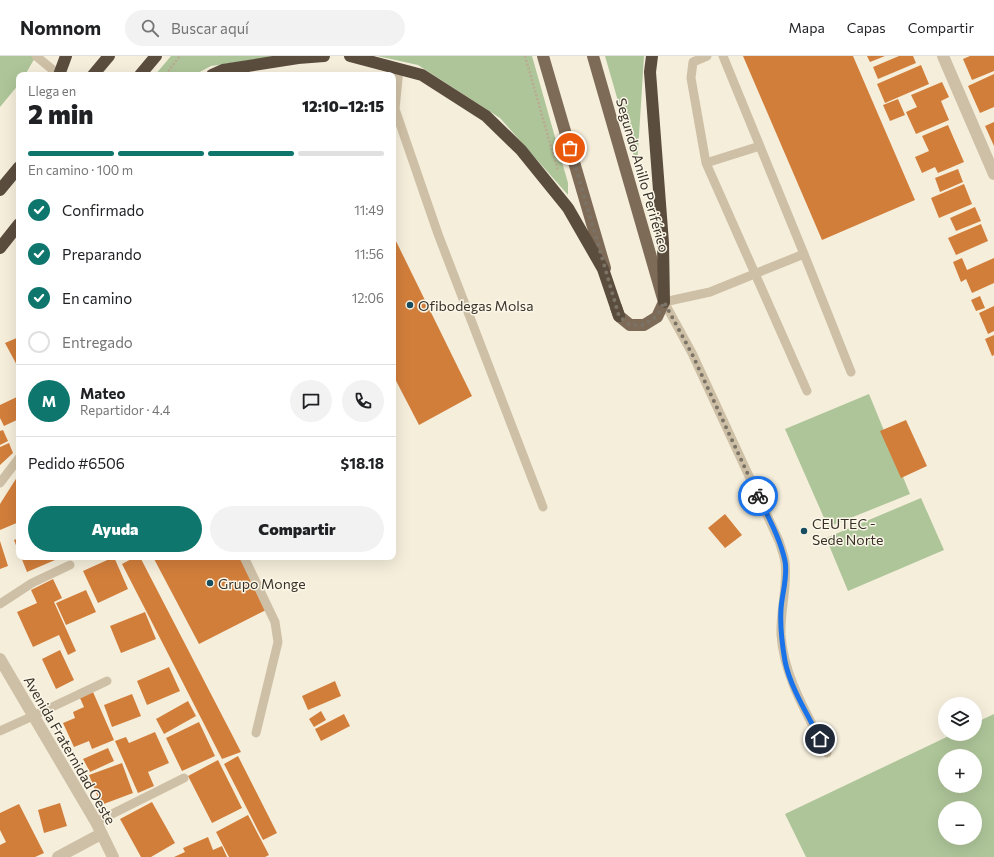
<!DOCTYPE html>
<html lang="es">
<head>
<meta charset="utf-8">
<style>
	:root { --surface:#fff; --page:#f2f2f2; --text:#202124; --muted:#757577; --line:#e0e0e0; --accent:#0f766e }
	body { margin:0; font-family:Commissioner,sans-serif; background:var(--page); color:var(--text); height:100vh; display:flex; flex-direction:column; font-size:15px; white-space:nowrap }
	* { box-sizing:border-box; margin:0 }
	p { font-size:13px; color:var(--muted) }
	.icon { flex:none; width:22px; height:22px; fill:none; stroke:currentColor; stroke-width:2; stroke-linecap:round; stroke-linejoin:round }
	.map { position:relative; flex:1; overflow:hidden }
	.sheet { position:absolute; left:16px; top:16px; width:380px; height:488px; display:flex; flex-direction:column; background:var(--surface); border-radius:8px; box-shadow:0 4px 16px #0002 }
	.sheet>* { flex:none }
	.tools { position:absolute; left:938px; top:641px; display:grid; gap:8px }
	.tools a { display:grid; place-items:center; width:44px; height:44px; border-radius:50%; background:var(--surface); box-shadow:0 4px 16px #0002; font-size:20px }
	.pin { position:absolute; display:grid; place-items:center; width:34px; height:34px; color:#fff; margin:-17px; border:2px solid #fff; border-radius:50%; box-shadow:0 1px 4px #0007 }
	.courier { position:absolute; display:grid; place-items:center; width:40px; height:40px; margin:-20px; border:3px solid #1a73e8; border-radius:50%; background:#fff; color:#222; box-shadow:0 1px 5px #0007 }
	.overview em { font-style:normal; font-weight:800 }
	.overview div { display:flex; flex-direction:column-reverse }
	.overview { display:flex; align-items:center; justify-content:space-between; height:68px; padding:0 12px }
	h1 { font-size:26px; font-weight:800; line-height:30px }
	.bar { display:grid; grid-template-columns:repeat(4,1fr); gap:6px 4px; align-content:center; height:48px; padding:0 12px }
	.bar i { height:5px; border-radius:3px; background:var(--line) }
	.bar .active { background:var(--accent) }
	.bar p { grid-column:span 4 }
	.line { display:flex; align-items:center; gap:10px; padding:0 12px; border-top:1px solid var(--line) }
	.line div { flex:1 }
	.round { display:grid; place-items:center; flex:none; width:42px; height:42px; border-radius:21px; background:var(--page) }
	ol { padding:0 12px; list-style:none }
	li { display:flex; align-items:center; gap:12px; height:44px }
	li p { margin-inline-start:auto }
	li .icon { padding:4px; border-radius:50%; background:var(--accent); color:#fff; stroke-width:4 }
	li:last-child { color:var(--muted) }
	li i { width:22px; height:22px; border:2px solid var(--line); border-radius:50% }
	.button { display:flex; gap:8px; margin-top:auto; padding:8px 12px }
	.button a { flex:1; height:46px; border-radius:24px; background:var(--accent); color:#fff; font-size:16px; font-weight:800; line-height:46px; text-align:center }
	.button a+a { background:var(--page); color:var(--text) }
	header { display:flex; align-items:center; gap:24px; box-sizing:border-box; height:56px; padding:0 20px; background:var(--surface); border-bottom:1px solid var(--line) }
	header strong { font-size:19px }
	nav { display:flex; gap:22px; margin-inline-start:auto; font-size:14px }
	.search { width:280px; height:36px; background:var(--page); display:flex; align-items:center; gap:10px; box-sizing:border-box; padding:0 14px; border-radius:22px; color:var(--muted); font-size:15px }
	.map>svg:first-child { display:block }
	.green { fill:#aec599; fill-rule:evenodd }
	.building { fill:#d27e3b }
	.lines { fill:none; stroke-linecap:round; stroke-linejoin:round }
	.path { stroke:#baaa90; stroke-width:2.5; stroke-dasharray:2 2; stroke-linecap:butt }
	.lane { stroke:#cec0a6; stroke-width:9 }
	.street { stroke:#cec0a6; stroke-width:12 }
	.primary { stroke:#7d6b57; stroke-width:12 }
	.highway { stroke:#5b4d3e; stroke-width:12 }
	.done { stroke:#7b7366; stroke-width:4; stroke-dasharray:0 7.2 }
	.route { stroke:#1a73e8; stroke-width:5 }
	.poi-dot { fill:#184d60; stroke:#fbf7e8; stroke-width:1.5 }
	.labels { text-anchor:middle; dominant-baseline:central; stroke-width:3; stroke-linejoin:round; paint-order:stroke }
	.street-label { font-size:14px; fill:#393127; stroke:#fbf7e8 }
	.poi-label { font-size:14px; fill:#393127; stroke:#fbf7e8; text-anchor:start }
</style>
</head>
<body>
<header>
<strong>Nomnom</strong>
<div class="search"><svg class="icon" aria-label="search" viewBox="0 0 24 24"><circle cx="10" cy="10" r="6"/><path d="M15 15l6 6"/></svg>Buscar aquí</div>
<nav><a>Mapa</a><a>Capas</a><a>Compartir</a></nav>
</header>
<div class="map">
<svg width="994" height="801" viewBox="0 0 994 801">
	<rect width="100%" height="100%" fill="#f5eedb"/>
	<path class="green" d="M0,0H36L25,19H19V28L0,51Z
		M171,0H278L211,10L194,19H155Z
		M377,0H532L568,127V139L500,62L418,9Z
		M605,0H644L637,111Z
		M869,338L910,438L828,471L785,373Z
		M921,442L944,494L848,535L826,482Z
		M994,658V801H806L785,758L953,678H975V667ZM945,700H975V730H945ZM945,752H975V782H945Z"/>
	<path class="building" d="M743,0H853L915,144L822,184Z
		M867,0H885L870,6Z
		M899,0H913L916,7L878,23L873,11Z
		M970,0H994V15L972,24L963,3Z
		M921,9L929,28L885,47L877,28Z
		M994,18V51L980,57L968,30Z
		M942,26L949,41L941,45L949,64L916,78L906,56L917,51L911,39Z
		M898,43L905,59L890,65L883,49Z
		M994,66V90L985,70Z
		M948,69L964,106L938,117L935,111L922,117L915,101L929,95L922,80Z
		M958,113L963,126L940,136L935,122Z
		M964,128L972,148L939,162L931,142Z
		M975,151L981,165L956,175L950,162Z
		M981,168L988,185L956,199L948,182Z
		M393,179L472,340L419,369L393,319Z
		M962,202L967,214L994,202V227L972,237L966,223L961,226L953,206Z
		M980,240L985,252L976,255L971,244Z
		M994,250V275L988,278L979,257Z
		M994,279V299L992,300L985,283Z
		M19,281V313L5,287Z
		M19,340V363L4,370L0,362V349Z
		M906,364L927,410L901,422L880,375Z
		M3,374L8,385L0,389V375Z
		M9,387L13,397L0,409V391Z
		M19,418V466L0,474V448Z
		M725,458L742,479L725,492L708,472Z
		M19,482V497L14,484Z
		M0,485L8,510L0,513Z
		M21,501H62L27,516Z
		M114,501L128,533L98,547L83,515Z
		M135,501H140L241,696L222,703L122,508Z
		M153,501H240L268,553L199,588Z
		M53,523L62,542L54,546L76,595L68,599L59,579L33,591L17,556L37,547L31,534Z
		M86,534L96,556L66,569L56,547Z
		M145,556L156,583L121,597L110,570Z
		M60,594L74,624L56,633L42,603Z
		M169,611L180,635L147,649L137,625Z
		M335,625L341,640L308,654L302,640Z
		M93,636L114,684L92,693L89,685L74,691L63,667L75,662L73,656L84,651L80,642Z
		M132,638L141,660L112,671L104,649Z
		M188,645L196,660L164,678L156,663Z
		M321,655L326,664L314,671L309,663Z
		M344,658L350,670L321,685L315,673Z
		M199,666L215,700L182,715L166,682Z
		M155,676L169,707L148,716L154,730L138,737L115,685L126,681L129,687Z
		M108,692L114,705L90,716L83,703Z
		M238,700L277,777L263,784L224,708Z
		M218,704L242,752L212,767L188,720Z
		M122,707L133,737L101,749L89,719Z
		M152,746L175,787L151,801H141L120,763Z
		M60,747L67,770L44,777L38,754Z
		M19,748L44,797L35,801H0V789L6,786L0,774V757Z
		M248,759L269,799L265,801H229L216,776Z
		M208,781L213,794L222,790L227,801H174L185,796L183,792Z"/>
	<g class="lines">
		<path class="path" d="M525,0L558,115
			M171,19L169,14L180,0"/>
		<path class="lane" d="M36,0L59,19
			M707,0L693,6L691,22L706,107L807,335
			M723,0L804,198L851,316
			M399,13L395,53L438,178L543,451
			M706,107L760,90
			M804,198L710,236L664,246L692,297L779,485C781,492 784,499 785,506C788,530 780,554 781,579C784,622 808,659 827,697
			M0,427L19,402
			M244,501L275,566L278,586L256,677
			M0,548L32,527L70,509
			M0,675L33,660L107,625
			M96,766L184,722"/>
		<path class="street" d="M943,0L994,118
			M0,603L96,766L113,801
			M58,801L101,778"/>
		<path class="primary" d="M543,0L605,212
			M593,0L664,246L657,261L644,269H630L619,260L616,251"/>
		<path class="highway" d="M350,0L422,19L486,60L521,94L568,152L603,213L619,260
			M652,0L650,16L663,187L664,246
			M59,19L66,0
			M93,19L109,0
			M140,19L156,0
			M212,19L223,14L298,2L324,0
			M0,134L19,111
			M0,192L19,168"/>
	</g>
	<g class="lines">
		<path class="done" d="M570,92L619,260L630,269H644L657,260L664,246L692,298L758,440"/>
		<path class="route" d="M758,440C768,461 780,482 785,505C788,521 782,537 781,553C780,570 782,588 785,605C790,631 808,659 820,683"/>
	</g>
	<g class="poi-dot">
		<circle cx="410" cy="249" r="4"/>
		<circle cx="804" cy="475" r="4"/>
		<circle cx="210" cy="527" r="4"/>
	</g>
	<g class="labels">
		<g class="street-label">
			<text transform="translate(643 119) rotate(74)">Segundo Anillo Periférico</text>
			<text transform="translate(70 694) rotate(60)">Avenida Fraternidad Oeste</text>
		</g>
		<g class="poi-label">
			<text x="418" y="249">Ofibodegas Molsa</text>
			<text x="812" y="467">CEUTEC -<tspan x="812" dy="16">Sede Norte</tspan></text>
			<text x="218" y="527">Grupo Monge</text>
		</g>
	</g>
</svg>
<div class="tools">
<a><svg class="icon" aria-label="layers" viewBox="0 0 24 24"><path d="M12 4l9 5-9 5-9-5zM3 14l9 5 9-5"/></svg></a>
<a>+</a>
<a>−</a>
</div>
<div class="pin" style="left:570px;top:92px;background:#ea580c"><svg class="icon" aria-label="bag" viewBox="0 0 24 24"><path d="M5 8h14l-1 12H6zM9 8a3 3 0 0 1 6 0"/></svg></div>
<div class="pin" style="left:820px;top:683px;background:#1f2937"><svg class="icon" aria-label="home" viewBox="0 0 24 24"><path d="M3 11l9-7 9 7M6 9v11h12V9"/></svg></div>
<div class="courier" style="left:758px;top:440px"><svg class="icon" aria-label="bike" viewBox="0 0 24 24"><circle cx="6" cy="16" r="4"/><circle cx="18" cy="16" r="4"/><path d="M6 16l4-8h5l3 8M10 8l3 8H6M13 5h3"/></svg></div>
<section class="sheet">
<div class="overview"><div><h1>2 min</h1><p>Llega en</p></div><em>12:10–12:15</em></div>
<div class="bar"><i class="active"></i><i class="active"></i><i class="active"></i><i></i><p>En camino · 100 m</p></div>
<ol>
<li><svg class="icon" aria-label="check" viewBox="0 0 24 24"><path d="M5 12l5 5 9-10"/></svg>Confirmado<p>11:49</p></li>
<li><svg class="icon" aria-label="check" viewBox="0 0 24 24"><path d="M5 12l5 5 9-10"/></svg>Preparando<p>11:56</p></li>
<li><svg class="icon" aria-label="check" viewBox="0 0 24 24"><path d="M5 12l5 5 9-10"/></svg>En camino<p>12:06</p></li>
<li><i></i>Entregado</li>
</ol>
<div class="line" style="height:72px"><b class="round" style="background:var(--accent);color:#fff">M</b><div><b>Mateo</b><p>Repartidor · 4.4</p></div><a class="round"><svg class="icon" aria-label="chat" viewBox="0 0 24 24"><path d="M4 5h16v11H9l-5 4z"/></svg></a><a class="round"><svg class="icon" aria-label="phone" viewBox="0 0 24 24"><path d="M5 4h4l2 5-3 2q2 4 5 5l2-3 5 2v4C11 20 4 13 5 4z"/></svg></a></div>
<div class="line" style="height:52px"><div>Pedido #6506</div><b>$18.18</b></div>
<div class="button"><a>Ayuda</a><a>Compartir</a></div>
</section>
</div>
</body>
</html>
